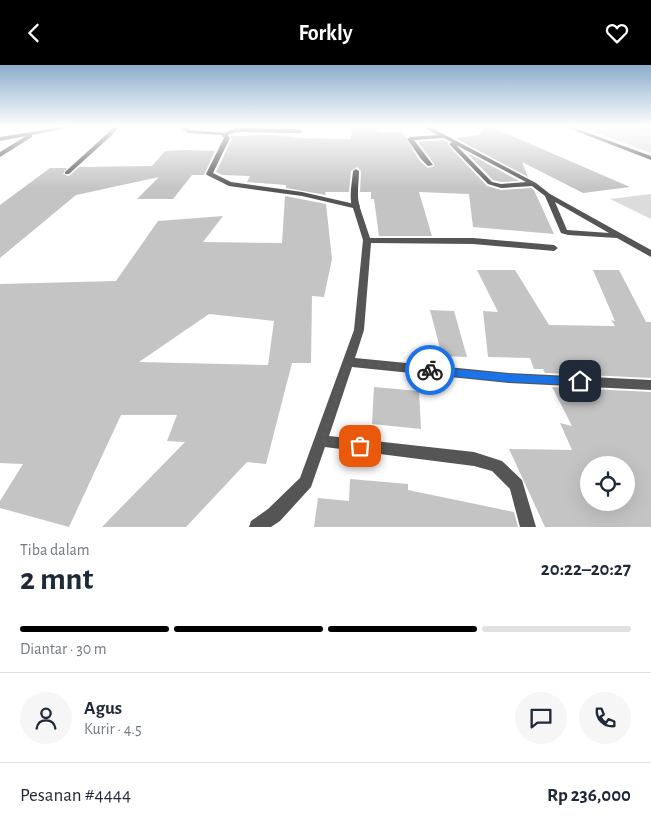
<!DOCTYPE html>
<html lang="id">
<head>
<meta charset="utf-8">
<style>
	:root { --surface:#fff; --page:#f6f6f7; --text:#1f2937; --muted:#747a83; --line:#e0e1e3; --accent:#000 }
	body { margin:0; font-family:"Alegreya Sans",sans-serif; background:var(--page); color:var(--text); height:100vh; display:flex; flex-direction:column; font-size:19px; white-space:nowrap }
	* { box-sizing:border-box; margin:0 }
	p { font-size:16px; color:var(--muted) }
	.icon { flex:none; width:28px; height:28px; fill:none; stroke:currentColor; stroke-width:2; stroke-linecap:round; stroke-linejoin:round }
	.map { position:relative; height:462px; overflow:hidden }
	.details { display:flex; flex-direction:column; background:var(--surface); flex:1 }
	.details>* { flex:none }
	.tools { position:absolute; left:580px; top:391px; display:grid; gap:10px }
	.tools a { display:grid; place-items:center; width:55px; height:55px; border-radius:50%; background:var(--surface); box-shadow:0 5px 20px #0002; font-size:25px }
	.pin { position:absolute; display:grid; place-items:center; width:42px; height:42px; color:#fff; margin:-21px; border-radius:10px; box-shadow:0 2px 8px #0006 }
	.courier { position:absolute; display:grid; place-items:center; width:50px; height:50px; margin:-25px; border:4px solid #1a73e8; border-radius:50%; background:#fff; color:#222; box-shadow:0 1px 6px #0007 }
	.summary em { font-style:normal; font-weight:700 }
	.summary div { display:flex; flex-direction:column-reverse }
	.summary { display:flex; align-items:center; justify-content:space-between; height:85px; padding:0 20px }
	h1 { font-size:32px; font-weight:700; line-height:38px }
	.bar { display:grid; grid-template-columns:repeat(4,1fr); gap:8px 5px; align-content:center; height:60px; padding:0 20px }
	.bar i { height:6px; border-radius:4px; background:var(--line) }
	.bar .current { background:var(--accent) }
	.bar p { grid-column:span 4 }
	.line { display:flex; align-items:center; gap:12px; padding:0 20px; border-top:1px solid var(--line) }
	.line div { flex:1 }
	.round { display:grid; place-items:center; flex:none; width:52px; height:52px; border-radius:26px; background:var(--page) }
	header { display:flex; justify-content:space-between; align-items:center; height:65px; padding:0 20px; background:var(--accent); color:#fff; font-size:22px; font-weight:700 }
	.map>svg:first-child { display:block }
	.green { fill:#dcdcdc }
	.lines { fill:none; stroke-linecap:round; stroke-linejoin:round }
	.canal { fill:#a3a3a3; fill-rule:evenodd }
	.building { fill:#c4c4c4; fill-rule:evenodd }
	.lane { fill:#555; fill-rule:evenodd }
	.street { fill:#555; fill-rule:evenodd }
	.route { fill:#1a73e8 }
	.done { stroke:#595959; stroke-width:5; stroke-dasharray:0 9 }
</style>
</head>
<body>
<header><svg class="icon" aria-label="back" viewBox="0 0 24 24"><path d="M15 5l-7 7 7 7"/></svg>Forkly<svg class="icon" aria-label="heart" viewBox="0 0 24 24"><path d="M12 20l-8-8c-3-5 5-10 8-4 3-6 11-1 8 4z"/></svg></header>
<div class="map">
<svg width="651" height="462" viewBox="0 0 651 462">
	<rect width="100%" height="100%" fill="#fff"/>
	<path class="green" d="M580,61H651V88Z
		M651,129V154L610,134Z"/>
	<g class="lines">
		<path class="canal" d="M641,61H651V66L643,64Z"/>
	</g>
	<path class="building" d="M352,61H375L378,67H402L419,95L428,103L434,101V99L418,77L443,75L448,77V80L487,121L501,125L531,123L534,125L554,169L473,162L469,129L419,127L432,171H379L374,134H371V127H360L361,106L357,102L351,106L349,127H325L326,130L286,123V120L247,117L250,111L222,110L216,107L232,74L231,71L274,70L299,73L351,74Z
		M484,61H489L630,122L583,128L522,97L528,112L455,73L479,70Z
		M186,85L215,86L204,110H192L173,134H137L159,112L76,130L0,193V140L50,103H67L63,109L69,111L79,102L152,101L165,86Z
		M466,87L519,116L501,117L493,115Z
		M285,131L326,139L332,194L324,232L312,231L311,298H292L266,399L247,397L186,462H102L185,377L167,376L177,350H121L69,462L0,443V436L23,399L0,398V219L116,216L158,156L223,151L203,177L282,178ZM209,249L274,256L268,300L139,297Z
		M477,205H515L549,260L615,261L611,255L615,256L593,205H619L646,257H651V313L545,308L543,304H534L530,293L488,292L483,246L498,247Z
		M430,245L454,246L467,292L442,291Z
		M374,322L419,326L421,364L372,359Z
		M552,322L651,327V462H545L509,384L572,385L560,358L572,361ZM589,400H626V438H589Z
		M350,414L408,419V425L514,447L518,462H314L318,433L349,436Z"/>
	<g class="lines">
		<path class="lane" d="M236,63L300,64L303,66L300,68L236,67L224,71L221,69Z
			M356,104L359,106C359,118 356,131 360,142L356,144L352,142C349,131 352,118 353,106Z"/>
		<path class="street" d="M68,61H77L32,70V72L0,92V87L26,71L0,76V72Z
			M114,61H119L113,69L69,109H65V107L109,67Z
			M182,61H186L190,65L226,68L230,73L213,108L231,117L302,127L359,140L370,173H473L554,180L558,183L554,186L473,179L371,178L364,265L355,293L509,308L651,315V325L509,318L352,302L329,371L474,387L502,396L522,415L536,462H520L510,424L492,406L474,401L325,382L311,422L280,456L271,462H249L251,456L268,444L300,413L354,265L363,175L353,143L302,131L229,121L207,110L206,109L224,73L222,70L188,68L181,63Z
			M422,61H428L536,118L550,129L651,185V192L617,173L568,170L561,168L545,131L532,121L501,123L488,119L450,80L449,79L452,77L443,73L414,75L433,100L428,101L421,94L407,74L410,72L438,70ZM456,80L526,117L501,119L492,117ZM555,137L609,168L567,165Z
			M563,61H569L651,91V95Z"/>
	</g>
	<linearGradient id="sky" x2="0" y2="1"><stop stop-color="#8cadcc"/><stop offset="0.49" stop-color="#fff"/><stop offset="1" stop-color="#fff" stop-opacity="0"/></linearGradient>
	<rect width="651" height="125" fill="url(#sky)"/>
	<path class="route" d="M430,302L509,309L580,313L585,316L580,320L509,317L430,309L426,305Z"/>
	<g class="lines">
		<path class="done" d="M360,381L322,376L348,297L430,305"/>
	</g>
</svg>
<div class="tools">
<a><svg class="icon" aria-label="locate" viewBox="0 0 24 24"><circle cx="12" cy="12" r="6"/><path d="M12 2v4M12 18v4M2 12h4M18 12h4"/></svg></a>
</div>
<div class="pin" style="left:360px;top:381px;background:#ea580c"><svg class="icon" aria-label="bag" viewBox="0 0 24 24"><path d="M5 8h14l-1 12H6zM9 8a3 3 0 0 1 6 0"/></svg></div>
<div class="pin" style="left:580px;top:316px;background:#1f2937"><svg class="icon" aria-label="home" viewBox="0 0 24 24"><path d="M3 11l9-7 9 7M6 9v11h12V9"/></svg></div>
<div class="courier" style="left:430px;top:305px"><svg class="icon" aria-label="bike" viewBox="0 0 24 24"><circle cx="6" cy="16" r="4"/><circle cx="18" cy="16" r="4"/><path d="M6 16l4-8h5l3 8M10 8l3 8H6M13 5h3"/></svg></div>
</div>
<section class="details">
<div class="summary"><div><h1>2 mnt</h1><p>Tiba dalam</p></div><em>20:22–20:27</em></div>
<div class="bar"><i class="current"></i><i class="current"></i><i class="current"></i><i></i><p>Diantar · 30 m</p></div>
<div class="line" style="height:90px"><a class="round"><svg class="icon" aria-label="person" viewBox="0 0 24 24"><circle cx="12" cy="8" r="4"/><path d="M4 21q1-7 8-7t8 7"/></svg></a><div><b>Agus</b><p>Kurir · 4.5</p></div><a class="round"><svg class="icon" aria-label="chat" viewBox="0 0 24 24"><path d="M4 5h16v11H9l-5 4z"/></svg></a><a class="round"><svg class="icon" aria-label="phone" viewBox="0 0 24 24"><path d="M5 4h4l2 5-3 2q2 4 5 5l2-3 5 2v4C11 20 4 13 5 4z"/></svg></a></div>
<div class="line" style="height:65px"><div>Pesanan #4444</div><b>Rp 236,000</b></div>
</section>
</body>
</html>
